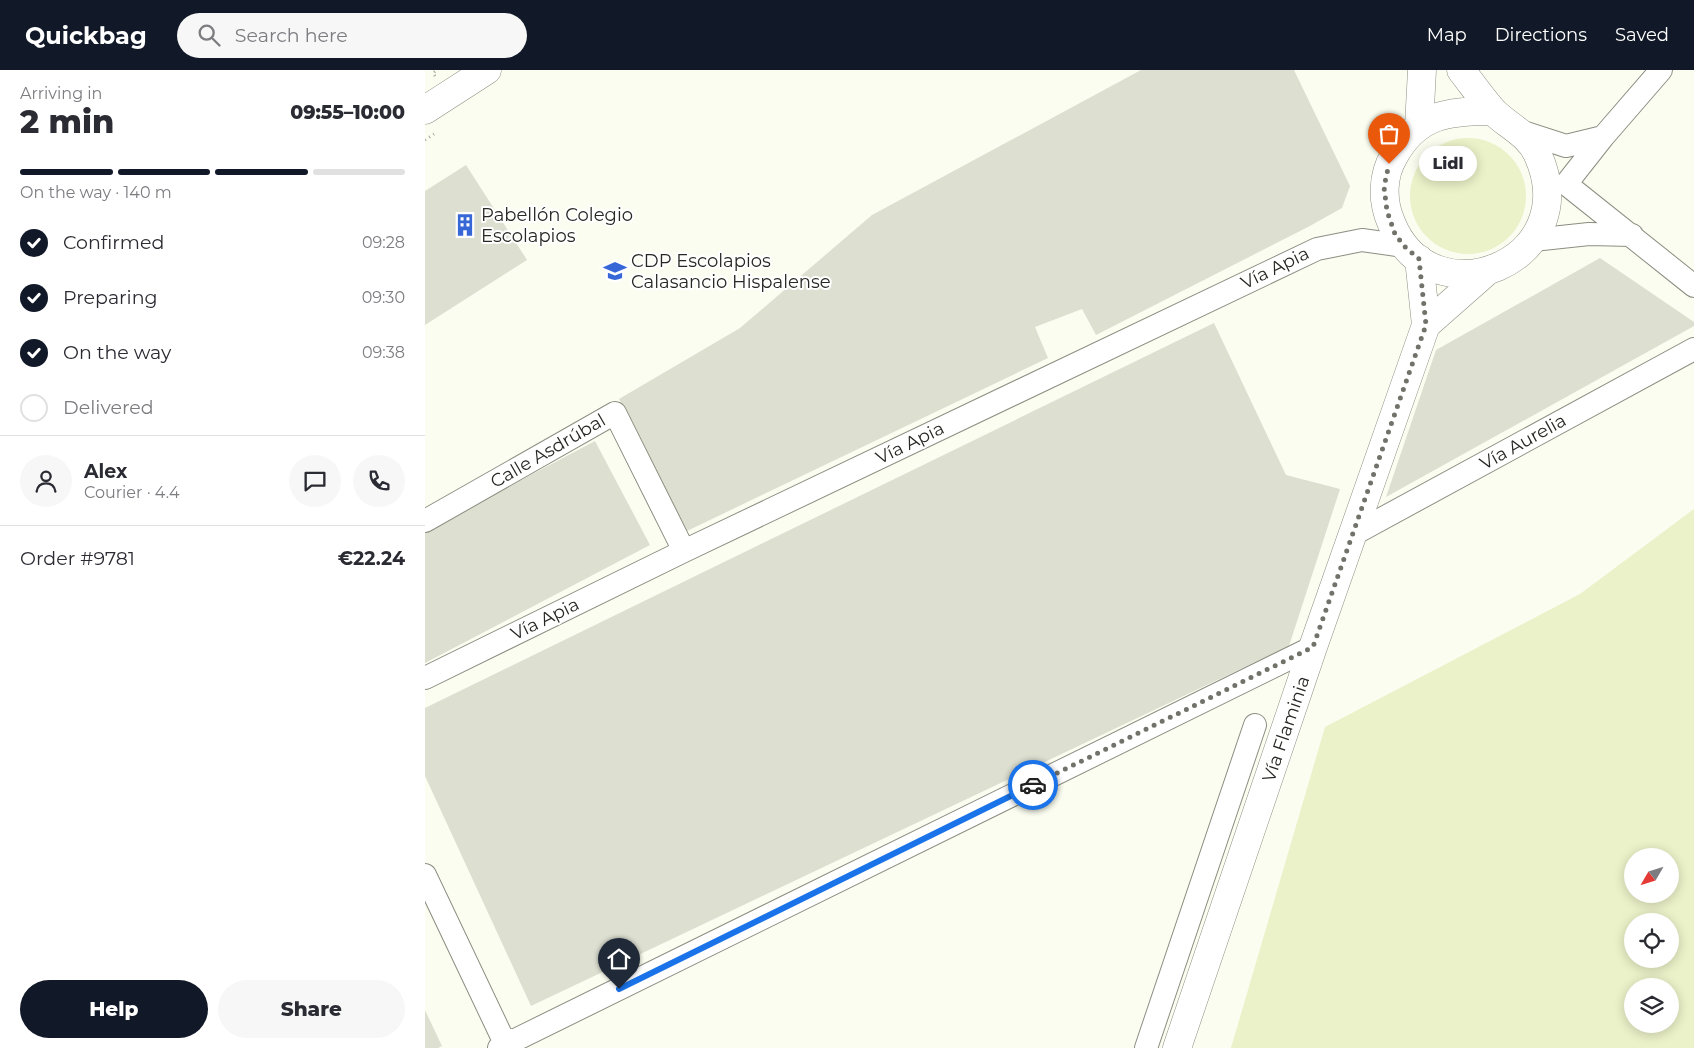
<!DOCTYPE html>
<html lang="en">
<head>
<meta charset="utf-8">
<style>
	:root { --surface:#fff; --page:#f7f7f7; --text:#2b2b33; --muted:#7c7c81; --line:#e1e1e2; --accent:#111827 }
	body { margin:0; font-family:Montserrat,sans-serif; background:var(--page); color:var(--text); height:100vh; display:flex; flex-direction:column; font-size:19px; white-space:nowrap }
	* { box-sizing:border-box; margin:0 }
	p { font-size:16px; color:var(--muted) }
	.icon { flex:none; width:28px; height:28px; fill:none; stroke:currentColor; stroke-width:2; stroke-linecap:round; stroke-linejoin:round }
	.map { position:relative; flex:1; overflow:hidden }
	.side { display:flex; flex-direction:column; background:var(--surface); width:425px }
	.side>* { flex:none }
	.needle { width:32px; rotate:231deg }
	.fabs { position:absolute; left:1199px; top:778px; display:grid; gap:10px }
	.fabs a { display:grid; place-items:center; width:55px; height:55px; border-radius:50%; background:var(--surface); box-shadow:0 2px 12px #0003; font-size:25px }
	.pin { position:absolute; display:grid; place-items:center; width:42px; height:42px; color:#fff; margin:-51px -21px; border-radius:50% 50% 50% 0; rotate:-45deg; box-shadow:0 0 5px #0007 }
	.pin .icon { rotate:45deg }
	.courier { position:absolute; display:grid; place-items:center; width:50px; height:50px; margin:-25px; border:4px solid #1a73e8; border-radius:50%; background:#fff; color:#222; box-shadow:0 1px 6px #0007 }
	.bubble { position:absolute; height:35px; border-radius:18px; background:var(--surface); box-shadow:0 2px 12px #0003; font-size:16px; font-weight:800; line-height:35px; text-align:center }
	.headline em { font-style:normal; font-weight:800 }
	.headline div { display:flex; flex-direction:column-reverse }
	.headline { display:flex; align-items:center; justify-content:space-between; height:85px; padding:0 20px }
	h1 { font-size:32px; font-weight:800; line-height:38px }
	.bar { display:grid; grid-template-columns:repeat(4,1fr); gap:8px 5px; align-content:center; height:60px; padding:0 20px }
	.bar i { height:6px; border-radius:4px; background:var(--line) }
	.bar .active { background:var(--accent) }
	.bar p { grid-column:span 4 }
	.line { display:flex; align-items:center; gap:12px; padding:0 20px; border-top:1px solid var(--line) }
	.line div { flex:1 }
	.round { display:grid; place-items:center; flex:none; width:52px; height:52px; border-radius:26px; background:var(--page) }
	ol { padding:0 20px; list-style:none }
	li { display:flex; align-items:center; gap:15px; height:55px }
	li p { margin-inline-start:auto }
	li .icon { padding:5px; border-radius:50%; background:var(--accent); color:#fff; stroke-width:4 }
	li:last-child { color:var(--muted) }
	li i { width:28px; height:28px; border:2px solid var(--line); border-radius:50% }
	.button { display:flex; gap:10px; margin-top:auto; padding:10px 20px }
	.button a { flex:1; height:58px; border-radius:30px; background:var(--accent); color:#fff; font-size:20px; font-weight:800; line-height:58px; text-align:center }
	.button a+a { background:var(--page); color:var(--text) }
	header { display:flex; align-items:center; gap:30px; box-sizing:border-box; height:70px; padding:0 25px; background:var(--accent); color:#fff }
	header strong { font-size:24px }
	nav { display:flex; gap:28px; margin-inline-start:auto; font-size:18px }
	.search { width:350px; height:45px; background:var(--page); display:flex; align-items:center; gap:12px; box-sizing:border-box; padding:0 18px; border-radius:28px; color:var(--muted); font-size:19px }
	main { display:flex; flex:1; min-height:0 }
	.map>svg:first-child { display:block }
	.green { fill:#ebf1c8; fill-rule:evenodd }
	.building { fill:#dddfd1 }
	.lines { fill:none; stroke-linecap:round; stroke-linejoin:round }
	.street-casing { stroke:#8c8e82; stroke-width:24 }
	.secondary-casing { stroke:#8c8e82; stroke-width:29 }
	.path { stroke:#a0a298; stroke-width:3; stroke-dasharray:1 4; stroke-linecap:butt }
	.street { stroke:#fff; stroke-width:22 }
	.secondary { stroke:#fff; stroke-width:28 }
	.done { stroke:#71736b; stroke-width:5; stroke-dasharray:0 9 }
	.route { stroke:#1a73e8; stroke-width:6 }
	.labels { text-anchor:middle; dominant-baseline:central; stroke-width:4; stroke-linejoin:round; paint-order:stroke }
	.poi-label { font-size:18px; fill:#272823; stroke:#fff; text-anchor:start }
	.street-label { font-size:18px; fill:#272823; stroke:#fff }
</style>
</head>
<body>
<header>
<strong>Quickbag</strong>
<div class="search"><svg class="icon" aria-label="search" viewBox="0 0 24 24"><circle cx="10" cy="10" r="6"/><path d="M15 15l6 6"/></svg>Search here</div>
<nav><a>Map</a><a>Directions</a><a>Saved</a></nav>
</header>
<main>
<section class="side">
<div class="headline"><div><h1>2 min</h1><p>Arriving in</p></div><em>09:55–10:00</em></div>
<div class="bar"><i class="active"></i><i class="active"></i><i class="active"></i><i></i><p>On the way · 140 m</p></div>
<ol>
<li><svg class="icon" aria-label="check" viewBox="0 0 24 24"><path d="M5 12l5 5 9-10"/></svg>Confirmed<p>09:28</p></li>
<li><svg class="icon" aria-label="check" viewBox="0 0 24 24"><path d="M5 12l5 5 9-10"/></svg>Preparing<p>09:30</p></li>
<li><svg class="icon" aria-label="check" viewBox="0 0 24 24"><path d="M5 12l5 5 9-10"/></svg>On the way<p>09:38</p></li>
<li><i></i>Delivered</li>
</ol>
<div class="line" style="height:90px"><a class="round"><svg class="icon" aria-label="person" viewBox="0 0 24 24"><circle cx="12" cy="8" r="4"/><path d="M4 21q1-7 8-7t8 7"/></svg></a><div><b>Alex</b><p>Courier · 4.4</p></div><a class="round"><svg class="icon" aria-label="chat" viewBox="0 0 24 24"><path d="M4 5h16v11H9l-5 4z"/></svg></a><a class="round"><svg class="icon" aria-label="phone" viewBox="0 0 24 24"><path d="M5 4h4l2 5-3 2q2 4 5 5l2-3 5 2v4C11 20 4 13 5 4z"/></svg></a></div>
<div class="line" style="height:65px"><div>Order #9781</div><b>€22.24</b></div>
<div class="button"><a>Help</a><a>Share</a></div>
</section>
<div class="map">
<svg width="1269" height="978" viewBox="0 0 1269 978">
	<rect width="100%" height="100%" fill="#fbfdf0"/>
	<path class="green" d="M985 126a58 58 0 1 1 116 0a58 58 0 1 1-116 0Z
		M1269,439V978H806L900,657L1155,524ZM1208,786H1245V824H1208ZM1208,851H1245V889H1208ZM1208,916H1245V954H1208Z"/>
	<path class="building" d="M716,0H869L925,116L917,138L883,157L671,265L657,239L610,257L623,288L262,461L194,329L315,258L447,145Z
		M41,95L102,190L0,255V121Z
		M1175,188L1269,252V256L961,427L1011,280Z
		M789,253L861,405L915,419L864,576L106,936L0,706V638Z
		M170,371L225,475L0,593V461Z
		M0,940L17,976L13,978H0Z"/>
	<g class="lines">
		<defs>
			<path id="street" d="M1095,61L1141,76L1178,67
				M1141,114L1269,216
				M1141,114L1178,67L1236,0
				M1108,170L1164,164L1207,165
				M0,451L190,343L259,481
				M927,465L1269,279
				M0,608L259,481L892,179L937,170L979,176
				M0,805L77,967L87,972
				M74,978L888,577
				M721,978L830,655"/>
			<path id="secondary" d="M1036,0C1047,14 1057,29 1069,42C1083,56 1103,64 1112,83C1163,192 1006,254 966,152C957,131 957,106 969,86C992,44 1023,41 1068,41
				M0,40L62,0
				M994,56L997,0
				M1001,255L1060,203
				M752,978L888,577L1001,255L994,189"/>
		</defs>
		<use href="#street" class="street-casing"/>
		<use href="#secondary" class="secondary-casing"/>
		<path class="path" d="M10,6L8,3L12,0
			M0,70L9,64"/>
		<use href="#street" class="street"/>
		<use href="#secondary" class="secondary"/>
	</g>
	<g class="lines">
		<path class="done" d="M608,715L888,577L1001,255L994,189L979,176L970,164L962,141L959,117L964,94"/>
		<path class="route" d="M194,919L608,715"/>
	</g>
	<defs>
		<symbol id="building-bare" viewBox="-9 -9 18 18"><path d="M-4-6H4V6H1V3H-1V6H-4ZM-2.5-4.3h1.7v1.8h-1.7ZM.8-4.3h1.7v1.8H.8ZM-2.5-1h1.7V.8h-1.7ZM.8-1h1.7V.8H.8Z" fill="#3767d7" stroke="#fff" stroke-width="2.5" paint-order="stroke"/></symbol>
		<symbol id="school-bare" viewBox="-9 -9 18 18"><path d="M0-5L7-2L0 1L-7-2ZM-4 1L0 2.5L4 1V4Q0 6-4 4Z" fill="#3767d7" stroke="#fff" stroke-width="2.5" paint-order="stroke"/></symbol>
	</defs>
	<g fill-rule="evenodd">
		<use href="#building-bare" x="24" y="139" width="32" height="32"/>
		<use href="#school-bare" x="174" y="185" width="32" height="32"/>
	</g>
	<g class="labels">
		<g class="poi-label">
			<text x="56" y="145">Pabellón Colegio<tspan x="56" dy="21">Escolapios</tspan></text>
			<text x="206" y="191">CDP Escolapios<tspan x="206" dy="21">Calasancio Hispalense</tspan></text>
		</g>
		<g class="street-label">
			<text transform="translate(850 198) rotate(-26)">Vía Apia</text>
			<text transform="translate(1098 372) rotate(-29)">Vía Aurelia</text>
			<text transform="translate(485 373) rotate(-26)">Vía Apia</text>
			<text transform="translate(123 381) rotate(-30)">Calle Asdrúbal</text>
			<text transform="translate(120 549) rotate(-26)">Vía Apia</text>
			<text transform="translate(861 659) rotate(-71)">Vía Flaminia</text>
		</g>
	</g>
</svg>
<div class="fabs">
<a><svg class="needle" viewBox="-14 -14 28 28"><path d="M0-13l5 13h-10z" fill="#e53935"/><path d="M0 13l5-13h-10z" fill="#7c7c81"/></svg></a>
<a><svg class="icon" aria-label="locate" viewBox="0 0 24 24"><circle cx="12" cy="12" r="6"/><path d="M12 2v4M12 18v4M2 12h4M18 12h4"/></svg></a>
<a><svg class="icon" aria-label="layers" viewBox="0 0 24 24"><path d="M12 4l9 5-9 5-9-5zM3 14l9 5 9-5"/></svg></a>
</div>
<div class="pin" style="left:964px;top:94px;background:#ea580c"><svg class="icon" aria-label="bag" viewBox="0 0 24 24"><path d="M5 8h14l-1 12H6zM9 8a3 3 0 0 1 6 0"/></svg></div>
<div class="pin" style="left:194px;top:919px;background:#1f2937"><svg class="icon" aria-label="home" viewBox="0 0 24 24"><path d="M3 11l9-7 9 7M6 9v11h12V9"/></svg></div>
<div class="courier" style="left:608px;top:715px"><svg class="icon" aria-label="car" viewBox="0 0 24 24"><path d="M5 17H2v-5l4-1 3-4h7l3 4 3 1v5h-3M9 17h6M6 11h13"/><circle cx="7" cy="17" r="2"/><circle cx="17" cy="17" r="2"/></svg></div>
<div class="bubble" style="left:994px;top:76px;width:58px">Lidl</div>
</div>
</main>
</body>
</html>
